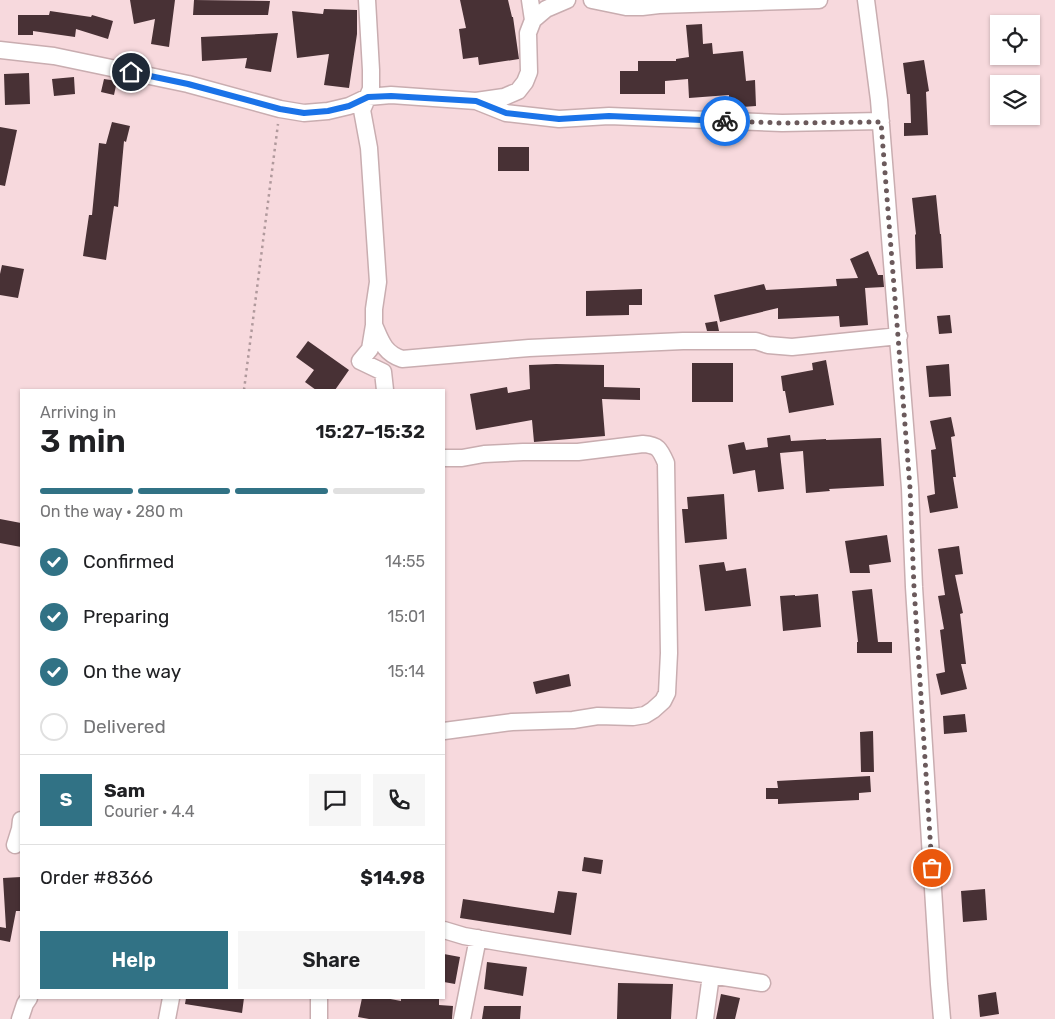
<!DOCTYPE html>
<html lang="en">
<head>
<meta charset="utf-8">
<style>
	:root { --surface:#fff; --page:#f6f6f6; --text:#202124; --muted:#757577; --line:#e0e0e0; --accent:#317285 }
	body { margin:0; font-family:Rubik,sans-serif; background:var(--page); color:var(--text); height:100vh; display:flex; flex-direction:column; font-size:19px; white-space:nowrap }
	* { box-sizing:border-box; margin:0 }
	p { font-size:16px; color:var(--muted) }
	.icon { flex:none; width:28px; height:28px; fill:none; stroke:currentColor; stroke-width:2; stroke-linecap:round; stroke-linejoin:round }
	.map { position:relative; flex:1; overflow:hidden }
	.details { position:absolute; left:20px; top:389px; width:425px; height:610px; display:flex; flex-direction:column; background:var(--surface); border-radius:0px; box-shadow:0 1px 4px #0004 }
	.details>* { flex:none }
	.buttons { position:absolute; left:990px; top:15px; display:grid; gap:10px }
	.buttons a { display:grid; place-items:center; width:50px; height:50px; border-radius:0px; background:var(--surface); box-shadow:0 1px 4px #0004; font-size:25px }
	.pin { position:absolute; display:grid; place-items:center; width:42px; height:42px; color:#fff; margin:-21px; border:2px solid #fff; border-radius:50%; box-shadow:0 1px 5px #0007 }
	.courier { position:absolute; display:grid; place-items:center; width:50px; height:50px; margin:-25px; border:4px solid #1a73e8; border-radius:50%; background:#fff; color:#222; box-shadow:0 1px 6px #0007 }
	.overview em { font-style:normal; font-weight:600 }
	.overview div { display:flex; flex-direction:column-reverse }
	.overview { display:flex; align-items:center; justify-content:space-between; height:85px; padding:0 20px }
	h1 { font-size:32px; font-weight:600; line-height:38px }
	.bar { display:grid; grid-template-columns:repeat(4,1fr); gap:8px 5px; align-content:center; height:60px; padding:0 20px }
	.bar i { height:6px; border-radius:4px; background:var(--line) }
	.bar .current { background:var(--accent) }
	.bar p { grid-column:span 4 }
	.line { display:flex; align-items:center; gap:12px; padding:0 20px; border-top:1px solid var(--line) }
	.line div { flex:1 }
	.round { display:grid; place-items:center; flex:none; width:52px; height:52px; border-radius:0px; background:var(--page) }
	ol { padding:0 20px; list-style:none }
	li { display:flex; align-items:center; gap:15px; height:55px }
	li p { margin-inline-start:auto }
	li .icon { padding:5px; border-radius:50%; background:var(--accent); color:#fff; stroke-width:4 }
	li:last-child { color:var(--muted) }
	li i { width:28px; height:28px; border:2px solid var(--line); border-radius:50% }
	.action { display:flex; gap:10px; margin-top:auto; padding:10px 20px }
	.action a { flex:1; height:58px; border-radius:0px; background:var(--accent); color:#fff; font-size:20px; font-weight:600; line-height:58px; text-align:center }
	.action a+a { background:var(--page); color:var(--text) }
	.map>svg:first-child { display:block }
	.building { fill:#483135 }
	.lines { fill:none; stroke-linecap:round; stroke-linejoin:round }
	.minor-casing { stroke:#c9adb0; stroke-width:19 }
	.path { stroke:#b0999c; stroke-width:2.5; stroke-dasharray:2.5 4; stroke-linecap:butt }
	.minor { stroke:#fff; stroke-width:16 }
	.done { stroke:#6b5a5c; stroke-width:5; stroke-dasharray:0 9 }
	.route { stroke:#1a73e8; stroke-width:6 }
</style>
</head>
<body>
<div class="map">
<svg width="1055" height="1019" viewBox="0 0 1055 1019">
	<rect width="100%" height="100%" fill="#f7d9dd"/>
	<path class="building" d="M130,0H175L169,47L151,44L155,19L134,24Z
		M194,0L270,1L268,15H193Z
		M460,0H508L512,17H513L519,59L479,65L478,57L463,59L459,29L466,28Z
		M324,9L357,10V34L349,88L324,85L329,54L297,58L292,11L323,14Z
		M50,11L91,17L92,15L113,21L108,39L76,29L75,37L33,31V35H18V15H49Z
		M702,24L703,44L712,43L713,54L743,51L746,81L755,80L756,106L729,108V95L689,98L688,79L665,81V94H620V71H638V61H676V59L689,57L686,25Z
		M278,33L271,72L245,68L247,58L202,61L201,37Z
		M924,60L929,91L926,92L928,135L904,136V123H911L910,94H907L903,63Z
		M29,73L30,104L5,105L4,74Z
		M74,77L75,94L54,96L52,79Z
		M104,79L117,81L114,95L101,92Z
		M112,122L130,126L126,142L124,141L118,207L114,206L106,260L83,256L89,215H92L99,143L106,144Z
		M0,127L17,130L5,186L0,185Z
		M498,147H529V171H498Z
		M936,195L940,234H941L943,268L916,269L915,235L916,234L912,198Z
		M868,251L878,275H883L884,287L865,288L868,325L840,327L839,316L778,319V308L720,322L714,295L764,284L766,290L837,286L836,279L858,278L850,259Z
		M2,265L24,269L18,298L0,295V274Z
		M642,289V305H629V315L586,316V291Z
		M950,315L952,333L939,334L937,316Z
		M717,321L719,331H707L705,323Z
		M308,341L349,370L335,390H316L305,382L314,370L296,357Z
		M826,360L834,405L789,413L785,391H783L781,376L813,370L812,363Z
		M692,363H733V402H692Z
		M556,364L604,365V387L640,388V400L602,399L605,436L534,442L532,420L476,430L470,394L507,387L508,393L530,389L529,365Z
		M949,364L951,396L929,397L926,366Z
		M951,417L955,436L951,437L956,477H953L958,508L930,513L927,496L935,494L931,450L936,449L930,421Z
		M790,435L791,441L826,439V440L881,438L884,486L829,489L830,491L806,493L803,451L780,453L784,489L758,492L755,470L733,474L728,445L744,442L746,450L768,447L767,438Z
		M724,494L727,539L685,543L682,509H688L687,497Z
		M0,519L21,523V547L0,543Z
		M887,535L891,562L869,565L870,573H850L845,541Z
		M959,546L963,574L955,575L963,613L960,614L966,664H961L967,689L941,695L936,674L945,672L940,630L944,629L938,596L945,595L938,549Z
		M724,562L726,571L746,568L751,606L705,611L699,565Z
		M872,589L878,642H892V653H857V642H858L852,591Z
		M818,594L821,627L783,631L780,596L795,595V596Z
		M569,674L571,686L536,694L533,682Z
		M965,714L967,732L944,734L943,716Z
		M873,731L874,772H861L860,732Z
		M870,776L871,792L859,793V800L778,804V799H766V788H778L777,781Z
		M584,857L603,860L601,874L582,871Z
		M21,877V911H16L10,942L0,940V927L6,928L3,878Z
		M985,889L987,920L963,922L961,891Z
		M558,891L577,893L571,935L460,918L463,899L554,913Z
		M444,954L460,957L455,984L444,982Z
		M487,962L527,967L523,996L484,989Z
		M618,983L673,984L671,1019H617Z
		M996,992L999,1014L980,1017L978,995Z
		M721,994L740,998L735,1019H716Z
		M186,998H244L242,1013L185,1004Z
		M362,998H385L401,1001V998H439V1005L453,1006L452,1019H369L358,1017Z
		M484,1006H521L520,1019H482Z"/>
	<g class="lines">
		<defs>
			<path id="minor" d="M367,0L371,70V89L362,110L369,148L378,282L374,309V325L370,349L360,361L383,372L385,390
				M530,0L533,20
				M592,0L626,7H642L659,5L819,0
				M866,0L879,100L910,488L914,587L939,984L942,1019
				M0,50L54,56L188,84L280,109L304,113L328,111L349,106L368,97L391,95L476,101L504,97L518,91L525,82L529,72L528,33L533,20L546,9L567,0
				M476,101L506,113L559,119L609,116L782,123L881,121
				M374,325C381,341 384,353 402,359L529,348L683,341H756L768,345L792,347L899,336
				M444,458H462L484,454L523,452H578L643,444C658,445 660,449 666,463L669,653L667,693L663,701L653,710L645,715L633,717L598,716L573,720L512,722L444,731
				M15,845L20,829L21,820
				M444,930L464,936L504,943L762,983
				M20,1019L25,1004L29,998
				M167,1019L171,998
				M319,1019V998
				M462,1019L478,938
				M705,1019L711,975"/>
		</defs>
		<use href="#minor" class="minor-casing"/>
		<path class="path" d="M244,390L278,124"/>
		<use href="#minor" class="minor"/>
	</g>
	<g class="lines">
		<path class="done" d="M725,121L782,123L881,122L910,488L914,587L932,868"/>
		<path class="route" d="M131,72L188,84L280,109L304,113L328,111L349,106L368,97L391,96L476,101L506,113L559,119L609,116L725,121"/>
	</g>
</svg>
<div class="buttons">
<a><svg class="icon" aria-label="locate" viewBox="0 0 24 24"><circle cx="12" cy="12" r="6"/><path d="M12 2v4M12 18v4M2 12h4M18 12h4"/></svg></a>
<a><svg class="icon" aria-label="layers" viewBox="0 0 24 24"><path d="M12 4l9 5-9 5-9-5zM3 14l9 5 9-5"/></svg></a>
</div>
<div class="pin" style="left:932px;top:868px;background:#ea580c"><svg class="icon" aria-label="bag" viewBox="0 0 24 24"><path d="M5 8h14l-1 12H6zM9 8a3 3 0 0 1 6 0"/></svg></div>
<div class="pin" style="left:131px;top:72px;background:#1f2937"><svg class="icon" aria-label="home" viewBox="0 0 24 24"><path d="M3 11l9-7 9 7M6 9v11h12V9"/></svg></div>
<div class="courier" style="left:725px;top:121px"><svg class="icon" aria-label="bike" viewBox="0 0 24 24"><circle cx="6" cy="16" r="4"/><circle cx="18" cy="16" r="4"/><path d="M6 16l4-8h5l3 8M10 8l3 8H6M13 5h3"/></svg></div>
<section class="details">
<div class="overview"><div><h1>3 min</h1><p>Arriving in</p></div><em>15:27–15:32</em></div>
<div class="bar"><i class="current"></i><i class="current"></i><i class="current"></i><i></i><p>On the way · 280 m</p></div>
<ol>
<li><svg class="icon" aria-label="check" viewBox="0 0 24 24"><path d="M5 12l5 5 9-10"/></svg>Confirmed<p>14:55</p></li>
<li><svg class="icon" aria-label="check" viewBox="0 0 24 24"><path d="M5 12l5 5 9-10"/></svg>Preparing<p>15:01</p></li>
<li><svg class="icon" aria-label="check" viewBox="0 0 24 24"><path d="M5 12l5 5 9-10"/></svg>On the way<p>15:14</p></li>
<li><i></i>Delivered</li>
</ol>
<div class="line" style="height:90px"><b class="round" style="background:var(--accent);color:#fff">S</b><div><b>Sam</b><p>Courier · 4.4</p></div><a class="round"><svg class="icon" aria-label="chat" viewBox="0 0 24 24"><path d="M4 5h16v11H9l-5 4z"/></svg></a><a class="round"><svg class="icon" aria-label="phone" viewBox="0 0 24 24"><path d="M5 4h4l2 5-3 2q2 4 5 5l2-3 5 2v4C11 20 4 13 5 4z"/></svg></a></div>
<div class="line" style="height:65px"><div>Order #8366</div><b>$14.98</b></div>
<div class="action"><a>Help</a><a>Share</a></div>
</section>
</div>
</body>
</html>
